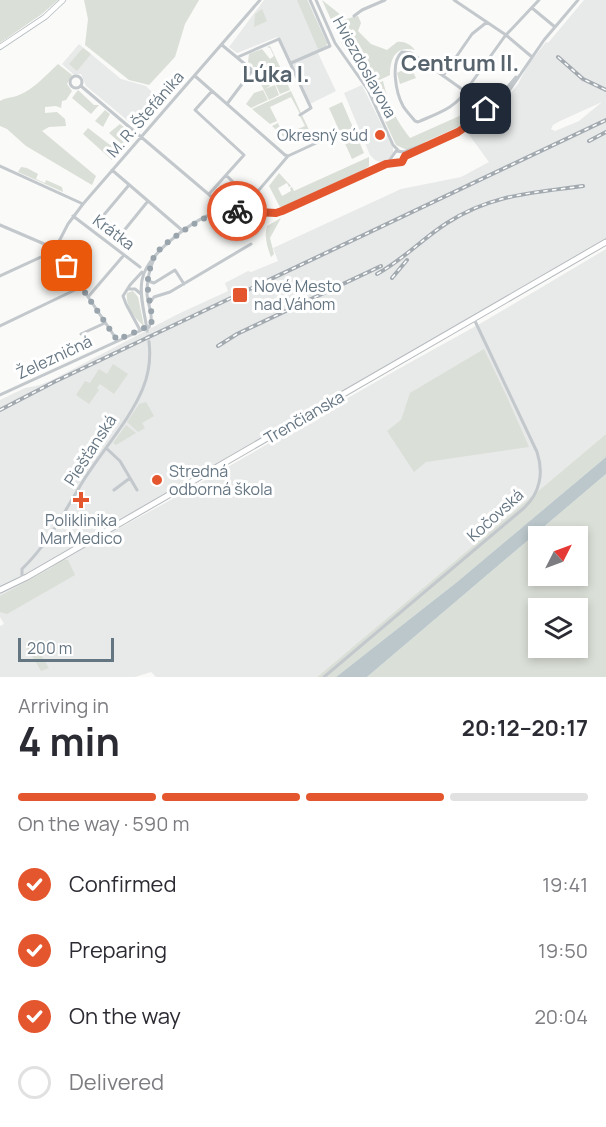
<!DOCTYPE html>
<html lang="en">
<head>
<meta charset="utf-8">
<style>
	:root { --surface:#fff; --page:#f7f7f7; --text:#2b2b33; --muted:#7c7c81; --line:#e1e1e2; --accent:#e4572e }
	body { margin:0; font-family:Manrope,sans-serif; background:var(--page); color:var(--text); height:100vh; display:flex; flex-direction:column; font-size:22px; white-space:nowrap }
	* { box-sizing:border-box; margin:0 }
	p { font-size:20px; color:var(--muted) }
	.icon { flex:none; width:33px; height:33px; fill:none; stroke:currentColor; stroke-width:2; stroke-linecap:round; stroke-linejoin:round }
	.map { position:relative; height:677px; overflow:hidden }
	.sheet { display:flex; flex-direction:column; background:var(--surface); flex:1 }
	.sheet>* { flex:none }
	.needle { width:39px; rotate:48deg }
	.buttons { position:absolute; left:528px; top:526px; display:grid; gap:12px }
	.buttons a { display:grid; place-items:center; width:60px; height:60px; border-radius:0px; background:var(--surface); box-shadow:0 3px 9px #0003; font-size:30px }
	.scale { position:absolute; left:18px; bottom:15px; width:96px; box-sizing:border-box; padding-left:6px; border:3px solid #657683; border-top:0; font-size:16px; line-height:21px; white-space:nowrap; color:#657683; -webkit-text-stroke:4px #fff; paint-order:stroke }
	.pin { position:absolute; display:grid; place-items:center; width:51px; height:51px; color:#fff; margin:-26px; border-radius:12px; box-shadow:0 3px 9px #0006 }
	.courier { position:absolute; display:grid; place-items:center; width:60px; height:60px; margin:-30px; border:4px solid #e4572e; border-radius:50%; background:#fff; color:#222; box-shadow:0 2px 8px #0007 }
	.headline em { font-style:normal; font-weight:700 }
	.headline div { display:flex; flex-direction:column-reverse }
	.headline { display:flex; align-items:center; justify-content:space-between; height:102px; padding:0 18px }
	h1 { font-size:39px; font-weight:700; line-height:45px }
	.bar { display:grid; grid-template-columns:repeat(4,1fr); gap:9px 6px; align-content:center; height:72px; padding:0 18px }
	.bar i { height:8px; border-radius:4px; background:var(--line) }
	.bar .active { background:var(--accent) }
	.bar p { grid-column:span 4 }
	ol { padding:0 18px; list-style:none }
	li { display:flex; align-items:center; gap:18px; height:66px }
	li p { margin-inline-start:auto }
	li .icon { padding:6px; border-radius:50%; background:var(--accent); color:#fff; stroke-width:4 }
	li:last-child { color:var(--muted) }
	li i { width:33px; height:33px; border:3px solid var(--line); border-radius:50% }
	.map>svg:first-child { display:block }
	.built { fill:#e8e9e9; fill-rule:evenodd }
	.green { fill:#dadfd7; fill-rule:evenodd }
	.water { fill:#bbc7cb }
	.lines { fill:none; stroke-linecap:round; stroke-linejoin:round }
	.minor-tunnel { stroke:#d5d9db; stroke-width:3; stroke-dasharray:3 1.5; stroke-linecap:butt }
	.secondary-casing { stroke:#b3babf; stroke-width:6 }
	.primary-casing { stroke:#b5babe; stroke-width:7 }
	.minor { stroke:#c3c8cc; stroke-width:3 }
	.secondary { stroke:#fff; stroke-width:4.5 }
	.primary { stroke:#fff; stroke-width:5 }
	.rail-casing { stroke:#a2aab0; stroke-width:4 }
	.rail { stroke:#fff; stroke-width:1.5; stroke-dasharray:4.5; stroke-linecap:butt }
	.minor-bridge { stroke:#c3c8cc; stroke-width:3 }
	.done { stroke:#99a4ac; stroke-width:6; stroke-dasharray:0 10.8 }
	.route { stroke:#e4572e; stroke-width:8 }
	.poi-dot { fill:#e4572e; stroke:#fff; stroke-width:2 }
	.labels { text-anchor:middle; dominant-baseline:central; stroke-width:6; stroke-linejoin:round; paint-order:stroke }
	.street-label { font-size:16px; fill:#657683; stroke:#fff }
	.poi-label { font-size:16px; fill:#657683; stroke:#fff; text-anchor:start }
	.district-label { font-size:22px; font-weight:bold; fill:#57646e; stroke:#fff }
</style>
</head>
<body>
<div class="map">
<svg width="606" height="677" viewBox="0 0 606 677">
	<rect width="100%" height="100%" fill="#fafaf8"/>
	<path class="built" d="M264,0H308L327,45L317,51L336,91L308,105L277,37L237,53L229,47Z
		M584,0H606V241L72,554L165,503L400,368L483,322L606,249V434L317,677H156L151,672L135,677H0V626L4,624L0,617V400L25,388L40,385L52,380L178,314L228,291L225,283L248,271L251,272L278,261L273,248L401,189L461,177L489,162L467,132L480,121H487L518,84L528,65L546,42L548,43ZM602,102L579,121L555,131L551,129L553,125L560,121Z
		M79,44L121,79L146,86L163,103L139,130L86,86L81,74L74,75L62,64Z
		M362,85L393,148V155L389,159L381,162L375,160L370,155L344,93Z"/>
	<path class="green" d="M0,0H58L42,14L0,43Z
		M84,0H199L185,24L175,57L149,85L129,80L85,45L88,19Z
		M297,0H307L327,43L326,46L318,49Z
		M322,0L346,19L358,16L361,23L358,31L371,44L387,50L397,42C404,41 410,44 415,50C396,45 390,58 390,75L369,85L343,46Z
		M262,9L267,21L254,27L255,14Z
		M270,46L281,69L259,79L252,64L248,62L249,54L262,49L270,59L274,56L270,48L267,47Z
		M83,48L91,54L77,71L69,64Z
		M58,64L72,75L67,84L72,91L66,100L62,101L61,108L56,106L45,107V113L57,112L65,119L66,126L49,127L42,131L96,176L92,185L26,146L7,129L0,126V101C6,97 12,98 19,95C34,89 46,75 58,64Z
		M410,66L416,78L400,84L397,73Z
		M281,70L285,79L280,82L286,80L290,90L280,94L271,74Z
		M270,75L272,79L268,82L270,86L265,89L275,85L279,95L269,100L259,80Z
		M383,81C389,106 395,118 410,138L475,109L476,106V110L465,124L407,150L396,145L369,87Z
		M78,90L94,105H99L91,114L72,98Z
		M263,90L268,100L251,108L246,104L254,93Z
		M291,91L301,113L300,114L291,97L270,107L277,121L270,124L252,109Z
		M342,102L364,153L352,159L329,108Z
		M105,110L110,114L103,127L95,121Z
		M302,115L310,132L288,141L272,126L278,123L281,130L286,134L305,126L300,116Z
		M120,124L135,136L125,147L109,133Z
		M88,128L110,145L114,141L123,149L112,160L83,134Z
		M369,157V166L365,169L281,209L269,186L279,173L291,186L289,187L287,183L278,188L282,196L291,191L290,188L292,187L294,191Z
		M21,167L27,168L38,174L36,179L45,183L46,180L62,187L63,192L18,172Z
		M281,218L270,238L274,254L271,257C267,246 264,237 267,226Z
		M133,291L138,297L144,326C136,320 125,306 127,293Z
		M484,349L507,397L529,447L426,462L414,472L387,431L401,420L410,393Z
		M113,364L128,374L114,394L100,384L97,388L99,390L89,404L76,395L85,381L90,383L99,369L107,374Z
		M146,402L154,416L142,423L145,428L138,432L127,422L139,404Z
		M126,425L136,433L116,445L113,443Z
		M606,434V457L457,582L336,677H317Z
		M606,474V677H367ZM538,537H578V576H538ZM538,609H578V648H538Z
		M63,559L68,560L75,575L7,614L0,612V596L51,568Z
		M28,643L38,650L49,668L41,671L25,644Z"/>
	<path class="water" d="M606,457V474L367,677H336L457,582Z"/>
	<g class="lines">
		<path class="minor-tunnel" d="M147,330L149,342"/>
		<defs>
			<path id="secondary" d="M0,47L45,17L63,0"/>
			<path id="primary" d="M0,590L27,577L606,242"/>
		</defs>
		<use href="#secondary" class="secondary-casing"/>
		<use href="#primary" class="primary-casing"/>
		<path class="minor" d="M310,0L330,46
			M316,0L335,43L368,90L393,145L398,150
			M454,0L506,35L532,57
			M532,8L555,27
			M354,16L362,10L385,0
			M222,45L252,70L256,79
			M238,57L279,39L311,108L300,115
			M291,63L330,46
			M70 82a6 6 0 1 1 12 0a6 6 0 1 1-12 0Z
			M195,76L285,155L288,156
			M443,76L472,34L487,22
			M81,86L226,209
			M227,104L251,72
			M484,108L466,92L411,53L402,52C390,62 396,93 403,106C406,111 411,116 415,121L418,122C438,113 456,108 467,89L505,36L539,0
			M486,109L489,112L488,116L485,119H480L477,116L478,110L491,107L516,77
			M489,114L511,88L544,40L578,0
			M453,133L467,124L477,112
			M387,164L396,151L404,152L425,144
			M0,166L83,204
			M112,170L183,231
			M226,175L235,184L227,191
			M209,194L244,155L195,110L212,91
			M241,211L288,156L327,138
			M73,216L140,267
			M97,223L129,185
			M0,225L56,249
			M118,238L148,201
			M56,249L117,340
			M0,276L54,251L68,224L83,204L260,0
			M148,281L154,283L175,270L184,284
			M128,289H135L141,294
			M88,297L124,255
			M149,304L154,297L170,292L251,244
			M0,326L81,287
			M149,327C155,317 147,304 147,293C147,281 149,270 154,259
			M140,330L126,304L123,296L130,285L142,272
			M147,330C145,314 139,296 142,280C147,253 195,218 220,211C237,207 259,212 276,213L283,211L386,164L402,162L405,156L458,132L479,118
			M81,334L105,323
			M0,395L144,329
			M106,448L120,461L130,478L114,490
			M130,478L137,490
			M22,580V569C50,542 65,510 85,478C103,450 131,418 143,388C149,373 151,358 149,342
			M324,677L524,508C540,493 544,473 537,452L474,319"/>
		<use href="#secondary" class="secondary"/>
		<use href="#primary" class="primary"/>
		<defs>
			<path id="rail" d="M558,57L583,79L606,90
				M589,141L606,132
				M377,274C404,259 422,239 447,223C492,194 533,193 583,186
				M392,278L407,260
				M218,346L237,334L381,266
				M0,410L54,382L606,120"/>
		</defs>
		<use href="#rail" class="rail-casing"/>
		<use href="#rail" class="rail"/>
		<path class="minor-bridge" d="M144,329L149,327"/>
	</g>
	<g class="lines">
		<path class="done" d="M67,266L117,340L151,325C154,312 146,294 148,279C149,272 151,263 154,257C161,243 204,216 219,212C225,210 231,210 237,211"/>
		<path class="route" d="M237,211L276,213L282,211L386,164L402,162L405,156L458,132L479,118L477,114L478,110L486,109"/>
	</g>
	<g class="poi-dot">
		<circle cx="380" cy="135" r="6"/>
		<rect x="232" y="287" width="16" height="16" rx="3"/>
		<circle cx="157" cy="480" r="6"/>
		<path d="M78 491h6v6h6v6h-6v6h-6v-6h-6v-6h6z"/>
	</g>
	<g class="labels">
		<g class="street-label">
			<text transform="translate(365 67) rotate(61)">Hviezdoslavova</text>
			<text transform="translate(145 114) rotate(-49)">M. R. Štefánika</text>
			<text transform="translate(114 232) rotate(37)">Krátka</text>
			<text transform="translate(54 357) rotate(-25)">Železničná</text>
			<text transform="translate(304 417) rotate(-30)">Trenčianska</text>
			<text transform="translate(90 450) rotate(-57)">Piešťanská</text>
			<text transform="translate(495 515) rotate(-42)">Kočovská</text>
		</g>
		<g class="poi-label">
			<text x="368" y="135" text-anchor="end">Okresný súd</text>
			<text x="254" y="286">Nové Mesto<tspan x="254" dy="18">nad Váhom</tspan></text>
			<text x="169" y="471">Stredná<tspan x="169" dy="18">odborná škola</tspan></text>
			<text x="81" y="520" text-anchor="middle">Poliklinika<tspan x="81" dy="18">MarMedico</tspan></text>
		</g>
		<g class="district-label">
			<text x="460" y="63">Centrum II.</text>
			<text x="276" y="74">Lúka I.</text>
		</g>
	</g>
</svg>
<div class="buttons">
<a><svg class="needle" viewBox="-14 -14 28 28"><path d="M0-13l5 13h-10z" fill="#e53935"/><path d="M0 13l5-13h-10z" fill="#7c7c81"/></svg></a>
<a><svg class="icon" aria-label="layers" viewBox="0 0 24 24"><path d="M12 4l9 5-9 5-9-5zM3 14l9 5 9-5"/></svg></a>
</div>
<div class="scale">200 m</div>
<div class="pin" style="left:67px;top:266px;background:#ea580c"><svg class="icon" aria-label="bag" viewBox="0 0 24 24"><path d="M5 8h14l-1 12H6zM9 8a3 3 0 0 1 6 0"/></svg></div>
<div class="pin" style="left:486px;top:109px;background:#1f2937"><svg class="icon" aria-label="home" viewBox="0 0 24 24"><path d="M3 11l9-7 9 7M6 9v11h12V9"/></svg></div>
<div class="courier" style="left:237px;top:211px"><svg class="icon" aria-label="bike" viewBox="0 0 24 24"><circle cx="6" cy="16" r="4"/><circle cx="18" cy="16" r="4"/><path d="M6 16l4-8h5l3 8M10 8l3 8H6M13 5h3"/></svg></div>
</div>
<section class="sheet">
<div class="headline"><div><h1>4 min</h1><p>Arriving in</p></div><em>20:12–20:17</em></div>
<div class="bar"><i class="active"></i><i class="active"></i><i class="active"></i><i></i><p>On the way · 590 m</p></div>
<ol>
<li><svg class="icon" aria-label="check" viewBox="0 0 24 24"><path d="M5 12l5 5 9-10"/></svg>Confirmed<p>19:41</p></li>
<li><svg class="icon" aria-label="check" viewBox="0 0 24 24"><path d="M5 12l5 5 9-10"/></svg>Preparing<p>19:50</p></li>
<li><svg class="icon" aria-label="check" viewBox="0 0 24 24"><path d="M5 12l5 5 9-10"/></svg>On the way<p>20:04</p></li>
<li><i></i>Delivered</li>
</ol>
</section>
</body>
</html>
